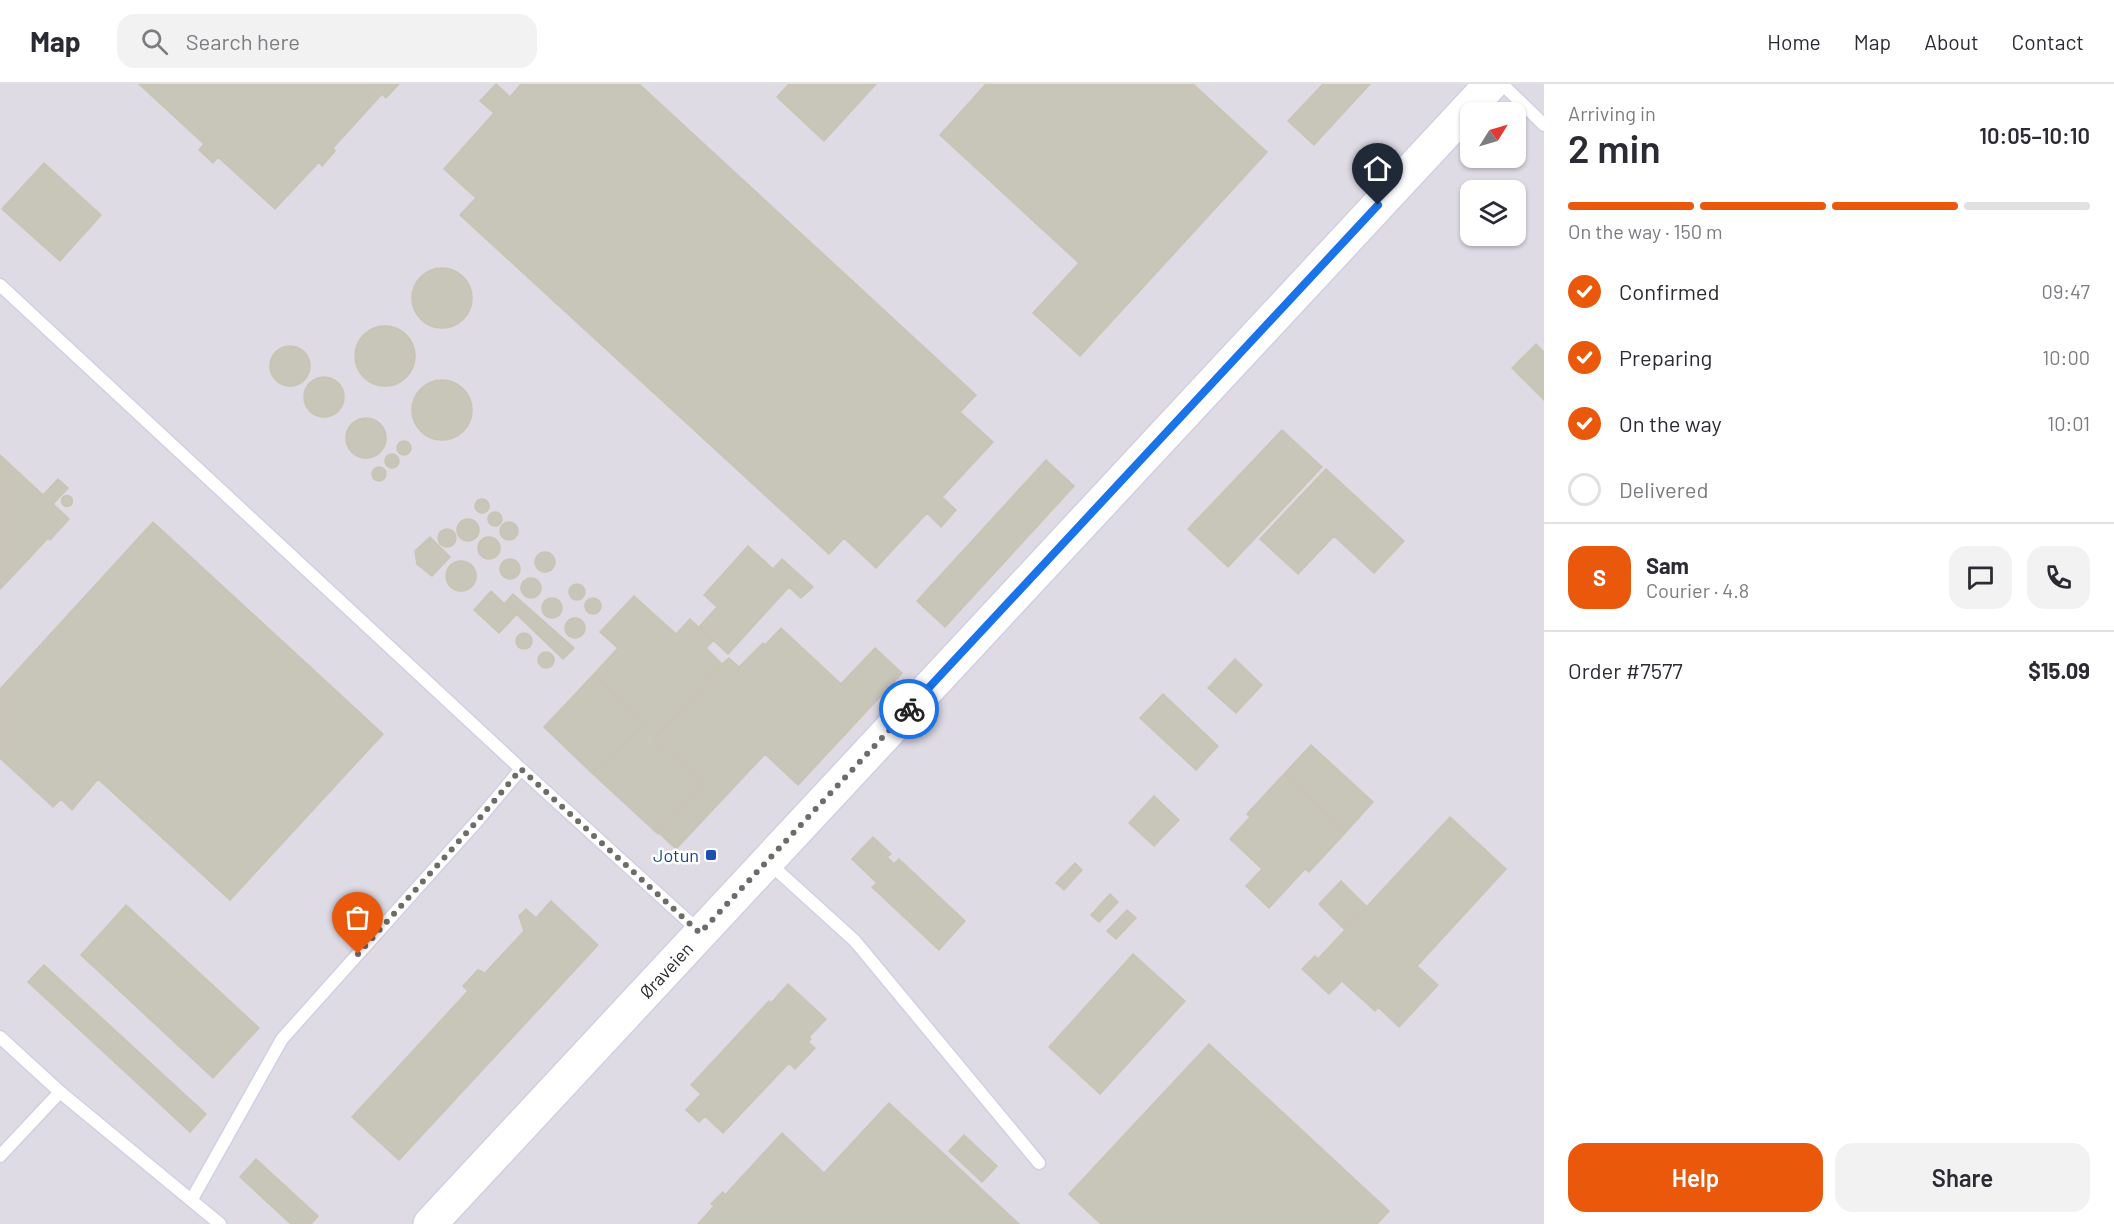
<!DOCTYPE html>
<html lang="en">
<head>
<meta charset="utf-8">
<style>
	:root { --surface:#fff; --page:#f2f2f3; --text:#2b2b33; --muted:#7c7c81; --line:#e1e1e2; --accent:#ea580c }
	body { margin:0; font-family:Barlow,sans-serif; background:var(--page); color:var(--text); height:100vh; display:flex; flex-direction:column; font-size:22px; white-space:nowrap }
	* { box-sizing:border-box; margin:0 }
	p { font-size:20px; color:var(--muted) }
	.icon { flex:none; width:33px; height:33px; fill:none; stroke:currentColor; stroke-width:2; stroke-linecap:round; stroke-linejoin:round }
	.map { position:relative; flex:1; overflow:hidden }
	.side { display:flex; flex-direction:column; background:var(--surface); width:570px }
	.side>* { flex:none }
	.needle { width:39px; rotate:53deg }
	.buttons { position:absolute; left:1460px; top:18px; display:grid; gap:12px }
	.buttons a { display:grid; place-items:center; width:66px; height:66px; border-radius:12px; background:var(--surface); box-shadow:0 2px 4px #0004; font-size:30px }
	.pin { position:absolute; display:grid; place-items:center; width:51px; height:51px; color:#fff; margin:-62px -26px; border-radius:50% 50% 50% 0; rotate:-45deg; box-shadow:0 0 6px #0007 }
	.pin .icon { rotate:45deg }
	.courier { position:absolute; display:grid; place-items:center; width:60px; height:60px; margin:-30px; border:4px solid #1a73e8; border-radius:50%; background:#fff; color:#222; box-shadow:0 2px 8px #0007 }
	.head em { font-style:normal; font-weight:600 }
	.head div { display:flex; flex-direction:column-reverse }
	.head { display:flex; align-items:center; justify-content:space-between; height:102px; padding:0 24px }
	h1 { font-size:39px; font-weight:600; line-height:45px }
	.bar { display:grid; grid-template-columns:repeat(4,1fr); gap:9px 6px; align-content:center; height:72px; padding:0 24px }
	.bar i { height:8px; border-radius:4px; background:var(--line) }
	.bar .on { background:var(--accent) }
	.bar p { grid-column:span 4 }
	.line { display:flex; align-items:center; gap:15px; padding:0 24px; border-top:2px solid var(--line) }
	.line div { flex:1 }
	.round { display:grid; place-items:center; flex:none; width:63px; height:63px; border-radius:18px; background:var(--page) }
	ol { padding:0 24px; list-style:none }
	li { display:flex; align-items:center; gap:18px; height:66px }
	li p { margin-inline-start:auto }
	li .icon { padding:6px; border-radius:50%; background:var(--accent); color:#fff; stroke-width:4 }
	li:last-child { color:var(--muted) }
	li i { width:33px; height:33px; border:3px solid var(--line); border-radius:50% }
	.action { display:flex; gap:12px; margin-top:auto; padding:12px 24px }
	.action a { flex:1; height:69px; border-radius:18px; background:var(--accent); color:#fff; font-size:24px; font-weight:600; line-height:69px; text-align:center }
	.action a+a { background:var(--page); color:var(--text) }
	header { display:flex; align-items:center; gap:36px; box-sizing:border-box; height:84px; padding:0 30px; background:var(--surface); border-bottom:2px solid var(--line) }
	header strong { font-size:28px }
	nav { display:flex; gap:33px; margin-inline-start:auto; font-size:21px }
	.search { width:420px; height:54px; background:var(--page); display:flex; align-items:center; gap:15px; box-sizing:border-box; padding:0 21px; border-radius:18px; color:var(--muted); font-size:22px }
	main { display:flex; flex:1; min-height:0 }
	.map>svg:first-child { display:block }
	.industrial { fill:#dfdbe5; fill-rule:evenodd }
	.building { fill:#c8c5b9; stroke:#c9c4b3; stroke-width:1.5 }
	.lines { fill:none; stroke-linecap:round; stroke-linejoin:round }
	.lane-casing { stroke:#cfd0e4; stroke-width:15 }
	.secondary-casing { stroke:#cfd0e4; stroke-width:36 }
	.lane { stroke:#fff; stroke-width:12 }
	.secondary { stroke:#fff; stroke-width:33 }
	.done { stroke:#6e6c68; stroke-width:6; stroke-dasharray:0 10.8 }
	.route { stroke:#1a73e8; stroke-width:8 }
	.transit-dot { fill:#1a4fb4; stroke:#fff; stroke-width:2 }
	.labels { text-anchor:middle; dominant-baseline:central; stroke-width:5; stroke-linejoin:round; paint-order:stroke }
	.transit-label { font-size:18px; fill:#164399; stroke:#fff; text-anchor:end }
	.street-label { font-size:18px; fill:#2a2a2a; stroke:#fff }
</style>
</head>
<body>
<header>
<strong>Map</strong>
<div class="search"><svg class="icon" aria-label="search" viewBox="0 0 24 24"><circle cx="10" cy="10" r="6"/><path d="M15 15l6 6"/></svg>Search here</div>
<nav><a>Home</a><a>Map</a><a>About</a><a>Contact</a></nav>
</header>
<main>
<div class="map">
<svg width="1544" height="1140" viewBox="0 0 1544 1140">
	<rect width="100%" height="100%" fill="#ede7da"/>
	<path class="industrial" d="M0,0H1544V1140H0ZM1470,28H1515V74H1470ZM1470,106H1515V152H1470Z"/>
	<path class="building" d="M139,0H399L386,14L382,10L333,64L335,67L322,82L319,78L275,125L218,73L213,79L199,66L204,60Z
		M496,0L510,13L521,0H639L976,311L960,328L993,358L942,413L956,426L941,443L927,429L876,484L844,454L829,470L460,131L476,114L444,85L494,29L480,17Z
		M789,0H876L824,57L777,13Z
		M986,0H1193L1267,68L1080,272L1033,229L1079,179L940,51Z
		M1323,0H1370L1314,61L1288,37Z
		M44,79L101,131L60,177L2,125Z
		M412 214a30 30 0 1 1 60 0a30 30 0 1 1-60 0Z
		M355 272a30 30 0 1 1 60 0a30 30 0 1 1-60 0Z
		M1536,260L1544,268V316L1512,284Z
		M270 282a20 20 0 1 1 40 0a20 20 0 1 1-40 0Z
		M304 313a20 20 0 1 1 40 0a20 20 0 1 1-40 0Z
		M412 326a30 30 0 1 1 60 0a30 30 0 1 1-60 0Z
		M346 354a20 20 0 1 1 40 0a20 20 0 1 1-40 0Z
		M1282,346L1322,383L1228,483L1188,445Z
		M397 364a7 7 0 1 1 14 0a7 7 0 1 1-14 0Z
		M385 377a7 7 0 1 1 14 0a7 7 0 1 1-14 0Z
		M0,371L43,411L58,395L68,404L53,420L69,435L50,456L48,454L8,497L0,489Z
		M1046,376L1074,402L945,543L917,517Z
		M372 390a7 7 0 1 1 14 0a7 7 0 1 1-14 0Z
		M1326,385L1404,457L1374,489L1334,452L1298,490L1260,455Z
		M61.5 417a5.5 5.5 0 1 1 11 0a5.5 5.5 0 1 1-11 0Z
		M475 422a7 7 0 1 1 14 0a7 7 0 1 1-14 0Z
		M488 435a7 7 0 1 1 14 0a7 7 0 1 1-14 0Z
		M457 446a11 11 0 1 1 22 0a11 11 0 1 1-22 0Z
		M500 447a9 9 0 1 1 18 0a9 9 0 1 1-18 0Z
		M153,438L383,650L230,816L98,695L72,726L61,715L53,723L0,674V605Z
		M438 454a9 9 0 1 1 18 0a9 9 0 1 1-18 0Z
		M430,453L450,473L432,492L417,480L415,467Z
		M478 464a11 11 0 1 1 22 0a11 11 0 1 1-22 0Z
		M748,462L773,485L782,475L813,503L801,514L789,503L728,570L699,543L717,523L704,511Z
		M535 478a10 10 0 1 1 20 0a10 10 0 1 1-20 0Z
		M500 485a10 10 0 1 1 20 0a10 10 0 1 1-20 0Z
		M446 492a15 15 0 1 1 30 0a15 15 0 1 1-30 0Z
		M0,489L8,497L0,505Z
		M521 504a10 10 0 1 1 20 0a10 10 0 1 1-20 0Z
		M569 508a8 8 0 1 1 16 0a8 8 0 1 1-16 0Z
		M491,507L516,531L499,549L474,526Z
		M513,510L574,564L563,575L505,519Z
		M634,512L676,550L690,535L713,557L706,564L722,580L654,655L704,701L658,750L593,690L645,638L594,590L618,564L600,548Z
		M542 524a10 10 0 1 1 20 0a10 10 0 1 1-20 0Z
		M585 522a8 8 0 1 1 16 0a8 8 0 1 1-16 0Z
		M565 544a10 10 0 1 1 20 0a10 10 0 1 1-20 0Z
		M781,544L841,600L875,564L902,589L798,701L765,670L676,765L659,749L704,701L654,655L722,580L729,574L739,583L763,559L765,561Z
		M516 557a8 8 0 1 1 16 0a8 8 0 1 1-16 0Z
		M538 576a8 8 0 1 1 16 0a8 8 0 1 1-16 0Z
		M1235,575L1262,601L1236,629L1208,604Z
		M594,590L645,638L593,690L544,643Z
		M1163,610L1218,662L1196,686L1140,634Z
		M1311,661L1373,718L1346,748L1284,690Z
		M1284,690L1346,748L1309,788L1305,785L1269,824L1246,802L1262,785L1230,755L1250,733L1247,730Z
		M1154,712L1179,736L1154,762L1129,739Z
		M1450,733L1506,785L1417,882L1438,901L1399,943L1378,923L1375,927L1342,897L1329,910L1302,885L1315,872L1318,875Z
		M873,753L891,770L887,773L894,780L899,775L965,837L939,866L872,803L877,799L852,775Z
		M1075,779L1082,786L1064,806L1056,799Z
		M1341,797L1367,823L1345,846L1319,820Z
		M1110,810L1118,818L1099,838L1091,831Z
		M551,817L598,861L399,1076L352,1033L468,907L463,902L478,886L485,889L524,847L519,832L526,825L536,834Z
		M126,821L259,944L213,994L81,871Z
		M1127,826L1136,834L1116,855L1107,847Z
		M1133,870L1185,917L1100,1010L1049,963Z
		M44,881L206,1030L190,1048L28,898Z
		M788,900L826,935L809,953L811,955L808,958L815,964L795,985L789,979L723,1049L705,1032L699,1038L686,1026L701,1010L691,1001L769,917L771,919Z
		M1209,960L1389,1127L1377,1140H1101L1069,1110Z
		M889,1019L1019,1140H698L714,1122L711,1120L723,1108L725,1111L782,1049L824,1089Z
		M964,1051L997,1082L982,1098L949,1067Z
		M256,1075L318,1132L311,1140H291L240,1093Z"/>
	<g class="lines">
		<defs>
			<path id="lane" d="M1502,0L1544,41
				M0,201L521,685L700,848
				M769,779L855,857L1039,1079
				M0,953L60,1008L220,1140
				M0,1072L60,1008
				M192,1115L282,955L478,736L521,685"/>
			<path id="secondary" d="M430,1140L1491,0"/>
		</defs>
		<use href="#lane" class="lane-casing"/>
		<use href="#secondary" class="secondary-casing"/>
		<use href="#lane" class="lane"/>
		<use href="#secondary" class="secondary"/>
	</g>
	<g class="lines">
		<path class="done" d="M358,870L478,736L521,685L700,849L909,625"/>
		<path class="route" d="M909,625L1378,121"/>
	</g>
	<rect class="transit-dot" x="705" y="765" width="12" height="12" rx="3"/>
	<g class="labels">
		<g class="transit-label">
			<text x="699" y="771">Jotun</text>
		</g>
		<g class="street-label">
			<text transform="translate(666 886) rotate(-47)">Øraveien</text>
		</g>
	</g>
</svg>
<div class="buttons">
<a><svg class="needle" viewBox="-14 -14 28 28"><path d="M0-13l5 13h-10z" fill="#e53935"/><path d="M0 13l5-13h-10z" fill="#7c7c81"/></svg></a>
<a><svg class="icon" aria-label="layers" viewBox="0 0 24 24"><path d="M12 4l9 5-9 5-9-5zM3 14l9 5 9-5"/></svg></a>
</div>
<div class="pin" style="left:358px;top:870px;background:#ea580c"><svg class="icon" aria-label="bag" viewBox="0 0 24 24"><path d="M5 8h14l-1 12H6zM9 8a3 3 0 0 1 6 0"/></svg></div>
<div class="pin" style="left:1378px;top:121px;background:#1f2937"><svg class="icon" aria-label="home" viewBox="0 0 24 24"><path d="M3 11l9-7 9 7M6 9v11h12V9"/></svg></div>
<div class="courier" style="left:909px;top:625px"><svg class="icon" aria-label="bike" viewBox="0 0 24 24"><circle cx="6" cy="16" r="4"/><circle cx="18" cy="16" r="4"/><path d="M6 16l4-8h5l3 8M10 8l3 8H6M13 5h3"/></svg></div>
</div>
<section class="side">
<div class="head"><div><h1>2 min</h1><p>Arriving in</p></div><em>10:05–10:10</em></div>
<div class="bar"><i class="on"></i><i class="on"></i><i class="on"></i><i></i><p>On the way · 150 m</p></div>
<ol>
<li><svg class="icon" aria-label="check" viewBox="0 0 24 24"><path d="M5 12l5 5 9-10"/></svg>Confirmed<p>09:47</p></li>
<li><svg class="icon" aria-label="check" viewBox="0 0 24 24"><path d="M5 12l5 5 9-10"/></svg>Preparing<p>10:00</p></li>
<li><svg class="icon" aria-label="check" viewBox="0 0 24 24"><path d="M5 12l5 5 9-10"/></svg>On the way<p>10:01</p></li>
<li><i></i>Delivered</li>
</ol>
<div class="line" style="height:108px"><b class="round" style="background:var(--accent);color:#fff">S</b><div><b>Sam</b><p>Courier · 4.8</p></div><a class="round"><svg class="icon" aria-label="chat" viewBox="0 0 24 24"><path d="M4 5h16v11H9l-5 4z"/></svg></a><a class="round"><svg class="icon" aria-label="phone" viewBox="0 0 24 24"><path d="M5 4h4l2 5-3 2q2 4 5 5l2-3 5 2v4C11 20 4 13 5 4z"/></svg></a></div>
<div class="line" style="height:78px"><div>Order #7577</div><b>$15.09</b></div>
<div class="action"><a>Help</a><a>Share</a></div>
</section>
</main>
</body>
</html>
